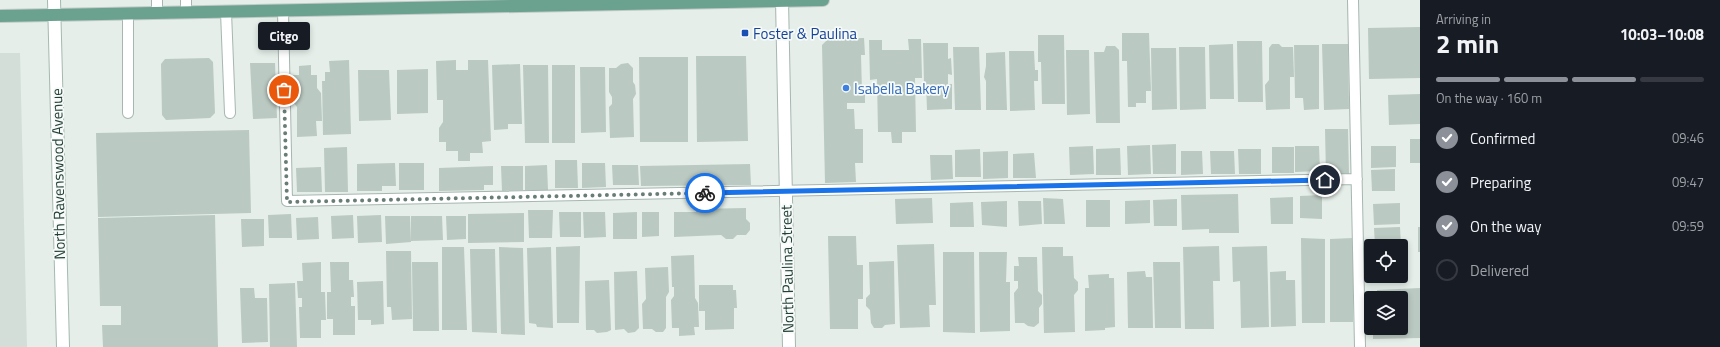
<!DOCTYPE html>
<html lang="en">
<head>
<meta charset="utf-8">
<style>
	:root { --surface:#171b24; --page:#20242c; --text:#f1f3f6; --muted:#9ea1a6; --line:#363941; --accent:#8c9099 }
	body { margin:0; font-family:"Titillium Web",sans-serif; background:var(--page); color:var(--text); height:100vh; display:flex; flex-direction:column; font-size:15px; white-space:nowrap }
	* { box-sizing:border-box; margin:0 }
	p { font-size:13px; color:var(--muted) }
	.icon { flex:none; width:22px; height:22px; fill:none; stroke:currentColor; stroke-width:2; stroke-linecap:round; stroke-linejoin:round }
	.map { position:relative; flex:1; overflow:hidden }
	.side { display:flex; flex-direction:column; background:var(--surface); width:300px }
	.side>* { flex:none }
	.tools { position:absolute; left:1364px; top:239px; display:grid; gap:8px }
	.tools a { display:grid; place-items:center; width:44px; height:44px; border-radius:4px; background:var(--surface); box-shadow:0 2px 6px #0003; font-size:20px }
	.pin { position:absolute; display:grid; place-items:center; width:34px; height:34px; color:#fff; margin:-17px; border:2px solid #fff; border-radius:50%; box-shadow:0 1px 4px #0007 }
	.courier { position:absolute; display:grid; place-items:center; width:40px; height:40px; margin:-20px; border:3px solid #1a73e8; border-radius:50%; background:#fff; color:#222; box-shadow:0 1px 5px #0007 }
	.bubble { position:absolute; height:28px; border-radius:4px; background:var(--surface); box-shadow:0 2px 6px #0003; font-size:13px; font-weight:700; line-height:28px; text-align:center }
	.summary em { font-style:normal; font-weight:700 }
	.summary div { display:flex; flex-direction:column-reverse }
	.summary { display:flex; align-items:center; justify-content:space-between; height:68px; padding:0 16px }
	h1 { font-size:26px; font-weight:700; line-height:30px }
	.bar { display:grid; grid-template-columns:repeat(4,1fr); gap:6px 4px; align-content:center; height:48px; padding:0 16px }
	.bar i { height:5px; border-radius:3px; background:var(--line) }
	.bar .on { background:var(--accent) }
	.bar p { grid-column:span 4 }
	ol { padding:0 16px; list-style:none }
	li { display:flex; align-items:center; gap:12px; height:44px }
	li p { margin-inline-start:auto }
	li .icon { padding:4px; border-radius:50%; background:var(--accent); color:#fff; stroke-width:4 }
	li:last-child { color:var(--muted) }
	li i { width:22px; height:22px; border:2px solid var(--line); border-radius:50% }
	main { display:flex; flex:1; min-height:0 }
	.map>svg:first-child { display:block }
	.built { fill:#d3ded8 }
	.building { fill:#bac9c2 }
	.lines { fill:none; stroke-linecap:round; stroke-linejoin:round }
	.lane-casing { stroke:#a7b6b0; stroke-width:12 }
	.street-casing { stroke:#a7b6b0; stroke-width:14 }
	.secondary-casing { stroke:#a4b9b0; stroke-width:14 }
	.primary-casing { stroke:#c2cac7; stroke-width:14 }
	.lane { stroke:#fff; stroke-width:10 }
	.street { stroke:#fff; stroke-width:12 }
	.secondary { stroke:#fff; stroke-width:12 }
	.primary { stroke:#6ba28f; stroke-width:12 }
	.done { stroke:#687d75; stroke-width:4; stroke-dasharray:0 7.2 }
	.route { stroke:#1a73e8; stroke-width:5 }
	.transit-dot { fill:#1a4fb4; stroke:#f6faf8; stroke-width:1.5 }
	.shop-dot { fill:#3f7fe0; stroke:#f6faf8; stroke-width:1.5 }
	.labels { text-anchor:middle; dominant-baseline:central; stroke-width:3.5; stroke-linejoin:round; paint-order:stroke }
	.transit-label { font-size:15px; fill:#164399; stroke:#f6faf8; text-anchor:start }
	.shop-label { font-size:15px; fill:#366cbe; stroke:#f6faf8; text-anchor:start }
	.street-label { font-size:15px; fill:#244036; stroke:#f6faf8 }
</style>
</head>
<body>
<main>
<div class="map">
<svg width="1420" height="347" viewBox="0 0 1420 347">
	<rect width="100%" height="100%" fill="#e5eee9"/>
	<path class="built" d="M0,53H20L27,347H0Z"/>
	<path class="building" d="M1420,27V78L1369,79L1368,28Z
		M1122,33H1149L1151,91H1146V103H1136V107H1128L1127,61H1122Z
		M1038,35H1064L1065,104H1042L1041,62H1038Z
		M864,38L865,55H861L862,93L865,92V103H847V109H854L855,129H863V163H855L856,182L825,183L822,45L828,39Z
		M908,39H921L922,78H915L916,132H902V143H892L891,132H878L877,79L870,80L869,40H882V50H909Z
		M1237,41H1262L1263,102H1238Z
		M923,43H948V59L951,58L952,75L948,74V84H952V109L927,110L926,83H924Z
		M1233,44L1234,99H1210L1209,45Z
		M1272,44H1279L1282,47H1293L1294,77H1290V109L1266,110L1265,85L1269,80V48Z
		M1322,44H1348L1349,109L1324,110Z
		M1294,45H1319V109L1304,110L1303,98H1295Z
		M1106,46H1115L1119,50L1120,123H1096L1094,52H1104Z
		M953,47H979L981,110H955Z
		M1179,47H1205L1206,109L1180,110Z
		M1151,48H1176L1177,109L1152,110Z
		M1066,50H1089L1090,114L1067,115Z
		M1009,51H1034L1035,70H1038V81H1034L1035,110L1010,111Z
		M1005,52L1007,110H986V81L984,77L986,66V53Z
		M696,56H746L748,141L697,142Z
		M639,57H688V142H640Z
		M209,58L213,62L215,113L210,118L166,120L162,115L161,64L165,59Z
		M349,60L351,134L323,135L322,81H325V72H330L329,61Z
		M456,60V70H468V60H488L491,141L482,142L483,153H470V161H458V151H446V142H439V128L443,122V100H437L436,61Z
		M250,63H275L277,118L253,119Z
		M628,63L633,68V82L635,85L636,94L633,99L634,137L610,138L609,107L612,104V97L609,92V68H616L621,64Z
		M520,64L522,124H508V129L494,130L492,65Z
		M311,65V75H317V88L321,93L322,121H316L317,136L297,137V107L293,102V75H299V66Z
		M523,65H548L549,143H525Z
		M552,65H575V143H552Z
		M580,67H605L606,132L581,133Z
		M428,69V113L397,114V70Z
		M358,70H389L391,120L359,121Z
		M1420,94V124L1389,125L1388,95Z
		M1325,129H1348L1349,174L1326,175Z
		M249,130L251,213L98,217L96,133Z
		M1410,139H1420V163H1410Z
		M1176,144V174H1153L1152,145Z
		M1150,145L1151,174L1128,175L1127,146Z
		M1093,146L1094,174L1070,175L1069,147Z
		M1295,146H1319L1320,171L1295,172Z
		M1371,146H1396V167L1371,168Z
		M347,147L348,192H325L324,148Z
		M1272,147H1294V173H1272Z
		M1120,148L1121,175H1096V149Z
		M980,149L981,177H955V150Z
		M1238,149H1261V174H1239Z
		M1008,151V178L983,179V152Z
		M1181,151H1202L1203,174L1181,175Z
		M1210,151H1234L1235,174H1211Z
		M1034,153L1036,178H1013V154Z
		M930,155H952L953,179L931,180Z
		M555,160H577L578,188H555Z
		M395,163L396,186H382V191H357V164Z
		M399,163H424V190H399Z
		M582,163H605L606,187L582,188Z
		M750,164L751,185L641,186L640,166Z
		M547,165L548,190H525V166Z
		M612,165H638L639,185H613Z
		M493,166V185H484V190L439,191V168Z
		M501,166H523V190L502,191Z
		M321,167L322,192H297L296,168Z
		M1395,169V191H1372L1371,170Z
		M1238,194L1239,233H1209V229L1182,230L1181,195Z
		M1322,195V219L1300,218V196Z
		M1293,197V224H1271L1270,198Z
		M932,198L933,223L896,224L895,199Z
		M1043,198L1063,199L1065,224H1044Z
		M1177,199V226H1154L1153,200Z
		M1086,200H1110V227H1086Z
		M1150,200V223L1125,224V201Z
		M1007,201V227L982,225L981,202Z
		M1018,201H1041L1042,224L1019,226Z
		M973,202L974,227H950V203Z
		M1400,203V224L1374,225L1373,204Z
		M746,208V219L750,223V230L746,235H737L733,239H726L721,235L674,237V212H696V218V209Z
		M528,210H553L552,238H529Z
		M559,212H581V237H560Z
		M583,212H605L606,237L584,238Z
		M637,212V239H613V213Z
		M642,212H659V236L642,237Z
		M524,213V242L468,243V214Z
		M291,214L292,238H269L268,215Z
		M215,215L218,347H103L102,325H121V306H100L98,218Z
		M353,215L354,238L332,239L331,216Z
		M381,215L382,242L358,243L357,216Z
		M385,216H410L411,242L386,244Z
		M411,216H442L443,240L411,241Z
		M446,216H466V239L447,240Z
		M318,217L319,239L297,240L296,218Z
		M241,219H264V246L242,247Z
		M1400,227L1401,246H1375L1374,228Z
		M1418,227H1420V252H1418Z
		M828,236H856L857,265H863V299H858V329H830Z
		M1301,238L1325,239V323H1302Z
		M1353,238V322H1330V239Z
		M934,244L936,305H929L930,327L900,328L897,245Z
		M580,246L579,323H557L556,247Z
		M1219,246L1220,281H1213L1214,329H1185L1183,247Z
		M1267,246L1269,327L1241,328L1240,281L1233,282L1232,247Z
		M442,247H464L467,330H442Z
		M499,247L523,248L525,335L501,334Z
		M551,247L553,328L537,327L536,324L529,323L527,248Z
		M1042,247H1063V256H1073L1074,278L1078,282V290L1074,295L1075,332L1044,333Z
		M470,249H495L497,333L472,332Z
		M386,251H411L412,319L392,320L391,307H387Z
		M943,252H974L975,333L943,332Z
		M979,252H1007L1006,282H1010V331L980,332Z
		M694,255L695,298L698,303L699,327H694L695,335L679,336V328H672L671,300L674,296V287H672L671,256Z
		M1018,257H1037L1038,291L1042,295V304L1039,308V323L1034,327L1028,326L1024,323H1015L1014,293L1018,288V281H1014V266H1019Z
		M894,261L895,324L885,325L882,328H874L871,323L870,310L866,306V298L870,294L869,262Z
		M321,262V292H325L326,320H321V338H300L299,307H302V298H298L297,281H303L302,263Z
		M330,262H349V280H353L354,297H351V306H355V335H333V319H327V292H331Z
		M412,262H438L439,331H413Z
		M1153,262H1180L1181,328H1155Z
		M668,267L669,292L666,297V328L663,332H656L652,329H643L642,304L646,299L645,268Z
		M637,271L639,328L635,332L628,333L624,329L615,330L614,272Z
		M1145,271L1146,277H1152L1153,328H1128L1127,272Z
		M1286,271V280H1295L1296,326L1271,327L1270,272Z
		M1109,274V278H1114L1115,327L1105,328V330L1085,331V288H1089L1088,275Z
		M1375,276H1401V278H1375Z
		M609,280L611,330L607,332L597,333L594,330H586L585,281Z
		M383,281L384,324L371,325V320H358L357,282Z
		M295,283L297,347H270L269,284Z
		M699,285H733V290H736L737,308H734V329L705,330V311H699Z
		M240,288H254L255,298H267L268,342L242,343Z
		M1420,288V338L1373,339V328H1401V298H1377V290Z"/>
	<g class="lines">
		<defs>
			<path id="lane" d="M157,0V13
				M186,0V12
				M1353,0L1360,347
				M283,11L287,201L1357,179
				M226,12L230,113
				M128,113V14"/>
			<path id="street" d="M782,0L789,347"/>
			<path id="secondary" d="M54,0L63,347"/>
			<path id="primary" d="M0,16L823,0"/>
		</defs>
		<use href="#lane" class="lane-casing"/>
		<use href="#street" class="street-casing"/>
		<use href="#secondary" class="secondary-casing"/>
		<use href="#primary" class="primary-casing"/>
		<use href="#lane" class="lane"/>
		<use href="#street" class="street"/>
		<use href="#secondary" class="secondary"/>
		<use href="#primary" class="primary"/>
	</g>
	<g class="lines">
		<path class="done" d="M284,90L287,202L705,193"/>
		<path class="route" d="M705,193L1325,180"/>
	</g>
	<rect class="transit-dot" x="741" y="29" width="8" height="8" rx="2"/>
	<circle class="shop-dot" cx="846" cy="88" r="4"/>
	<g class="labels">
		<g class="transit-label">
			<text x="753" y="33">Foster &amp; Paulina</text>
		</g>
		<g class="shop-label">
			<text x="854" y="88">Isabella Bakery</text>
		</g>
		<g class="street-label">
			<text transform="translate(58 174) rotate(-91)">North Ravenswood Avenue</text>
			<text transform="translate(787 269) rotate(-91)">North Paulina Street</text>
		</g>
	</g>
</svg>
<div class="tools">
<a><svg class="icon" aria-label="locate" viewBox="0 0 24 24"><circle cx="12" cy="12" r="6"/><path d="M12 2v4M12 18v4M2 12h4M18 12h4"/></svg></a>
<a><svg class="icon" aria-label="layers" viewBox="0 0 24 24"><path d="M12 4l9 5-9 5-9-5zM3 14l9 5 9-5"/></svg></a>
</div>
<div class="pin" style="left:284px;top:90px;background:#ea580c"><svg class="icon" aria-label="bag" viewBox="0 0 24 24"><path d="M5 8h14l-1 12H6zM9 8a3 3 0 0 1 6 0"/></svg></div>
<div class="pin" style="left:1325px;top:180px;background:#1f2937"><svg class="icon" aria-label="home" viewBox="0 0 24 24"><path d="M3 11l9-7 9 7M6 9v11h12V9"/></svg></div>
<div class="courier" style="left:705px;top:193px"><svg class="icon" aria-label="bike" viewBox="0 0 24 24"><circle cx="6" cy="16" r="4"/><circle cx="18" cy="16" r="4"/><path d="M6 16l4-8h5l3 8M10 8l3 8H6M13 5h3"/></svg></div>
<div class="bubble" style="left:258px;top:22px;width:52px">Citgo</div>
</div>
<section class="side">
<div class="summary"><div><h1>2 min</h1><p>Arriving in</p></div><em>10:03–10:08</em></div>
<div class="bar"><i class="on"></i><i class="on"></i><i class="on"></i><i></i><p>On the way · 160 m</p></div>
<ol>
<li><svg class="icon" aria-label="check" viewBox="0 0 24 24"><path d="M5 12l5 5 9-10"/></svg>Confirmed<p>09:46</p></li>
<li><svg class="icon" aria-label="check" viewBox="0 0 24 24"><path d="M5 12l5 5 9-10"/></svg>Preparing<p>09:47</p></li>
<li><svg class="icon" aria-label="check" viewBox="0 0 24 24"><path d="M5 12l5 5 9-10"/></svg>On the way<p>09:59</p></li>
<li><i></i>Delivered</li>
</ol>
</section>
</main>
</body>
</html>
